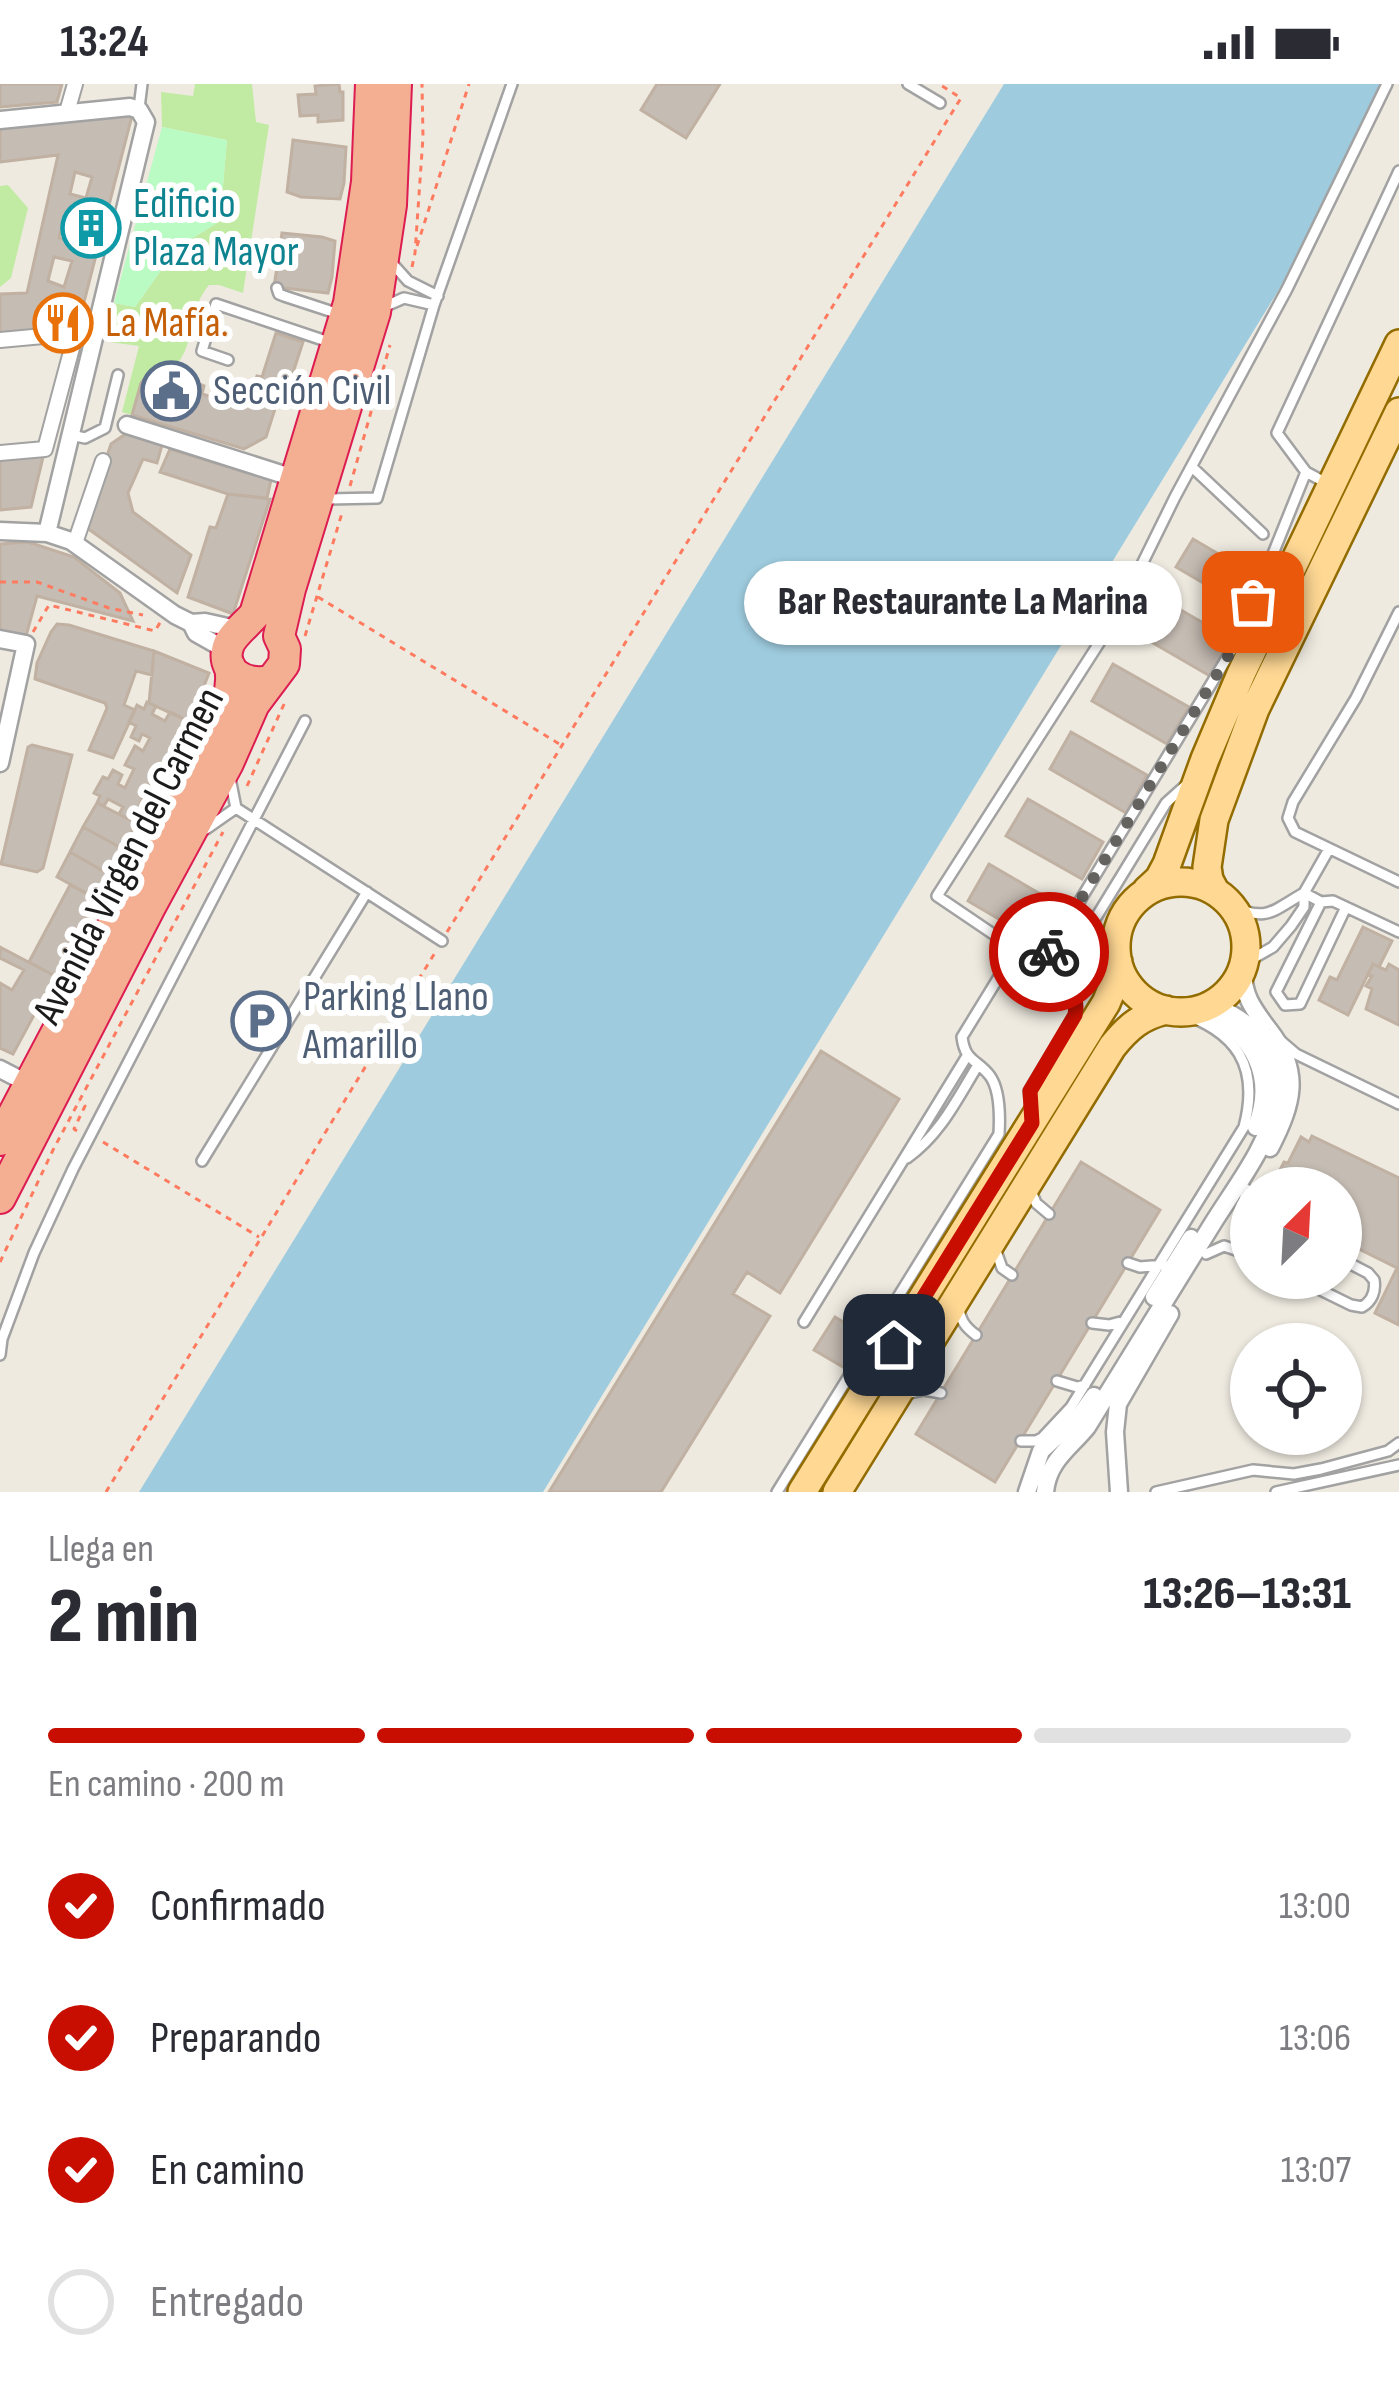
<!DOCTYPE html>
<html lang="es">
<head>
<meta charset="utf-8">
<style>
	:root { --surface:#fff; --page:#f7f7f7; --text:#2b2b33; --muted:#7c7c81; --line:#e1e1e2; --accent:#c70e00 }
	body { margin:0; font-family:"Sofia Sans Condensed",sans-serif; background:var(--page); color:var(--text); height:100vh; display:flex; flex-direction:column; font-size:45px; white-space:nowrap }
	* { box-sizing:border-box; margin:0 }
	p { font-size:39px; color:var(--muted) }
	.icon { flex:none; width:66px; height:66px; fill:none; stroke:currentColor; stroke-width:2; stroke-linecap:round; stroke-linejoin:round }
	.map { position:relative; height:1408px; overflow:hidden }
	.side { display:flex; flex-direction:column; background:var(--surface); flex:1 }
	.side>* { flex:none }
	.needle { width:78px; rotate:24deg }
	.fabs { position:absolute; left:1230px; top:1083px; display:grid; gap:24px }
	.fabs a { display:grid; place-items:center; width:132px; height:132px; border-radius:50%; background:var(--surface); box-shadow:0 3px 9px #0004; font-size:60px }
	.pin { position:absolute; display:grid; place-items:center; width:102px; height:102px; color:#fff; margin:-51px; border-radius:24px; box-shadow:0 6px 18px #0006 }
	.courier { position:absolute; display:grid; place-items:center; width:120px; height:120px; margin:-60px; border:9px solid #c70e00; border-radius:50%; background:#fff; color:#222; box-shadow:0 3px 15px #0007 }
	.bubble { position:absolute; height:84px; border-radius:42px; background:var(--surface); box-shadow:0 3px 9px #0004; font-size:39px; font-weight:800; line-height:84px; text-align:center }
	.head em { font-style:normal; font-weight:800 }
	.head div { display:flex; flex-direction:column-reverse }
	.head { display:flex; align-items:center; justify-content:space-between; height:204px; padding:0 48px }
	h1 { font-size:78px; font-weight:800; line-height:90px }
	.bar { display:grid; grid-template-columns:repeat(4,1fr); gap:18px 12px; align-content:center; height:144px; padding:0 48px }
	.bar i { height:15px; border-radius:9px; background:var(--line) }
	.bar .active { background:var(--accent) }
	.bar p { grid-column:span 4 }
	ol { padding:0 48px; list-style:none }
	li { display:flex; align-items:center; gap:36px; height:132px }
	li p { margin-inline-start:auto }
	li .icon { padding:12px; border-radius:50%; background:var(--accent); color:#fff; stroke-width:4 }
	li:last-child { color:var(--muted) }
	li i { width:66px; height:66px; border:6px solid var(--line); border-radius:50% }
	.status { display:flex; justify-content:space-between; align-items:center; height:84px; padding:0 60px; background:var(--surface); direction:ltr }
	.status svg { height:33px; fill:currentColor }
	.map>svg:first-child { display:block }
	.grass { fill:#c1eba3 }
	.park { fill:#b9fbc3 }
	.water { fill:#9ecbde }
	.building { fill:#c5bcb3; stroke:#c0b1a2; stroke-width:3; fill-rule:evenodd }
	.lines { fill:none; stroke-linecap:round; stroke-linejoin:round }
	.service-casing { stroke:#a2a2a2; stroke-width:14 }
	.pedestrian-casing { stroke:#a2a2a2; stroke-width:18 }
	.minor-casing { stroke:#a2a2a2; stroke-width:21 }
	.primary-casing { stroke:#936c00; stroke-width:32 }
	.trunk-casing { stroke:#dd1c51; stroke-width:34 }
	.path { stroke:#ff7b60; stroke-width:3; stroke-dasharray:6 6; stroke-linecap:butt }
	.service { stroke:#fff; stroke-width:9 }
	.pedestrian { stroke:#fff; stroke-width:14 }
	.minor { stroke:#fff; stroke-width:16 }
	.primary { stroke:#ffd894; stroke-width:27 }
	.trunk { stroke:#f4ae92; stroke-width:30 }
	.done { stroke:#656360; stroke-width:12; stroke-dasharray:0 21.6 }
	.route { stroke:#c70e00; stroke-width:15 }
	.labels { text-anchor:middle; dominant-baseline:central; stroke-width:12; stroke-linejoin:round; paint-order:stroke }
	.culture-label { font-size:42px; fill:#0d838f; stroke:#fff; text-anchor:start }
	.food-label { font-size:42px; fill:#c56008; stroke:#fff; text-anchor:start }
	.service-label { font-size:42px; fill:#4e5e75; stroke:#fff; text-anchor:start }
	.street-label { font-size:42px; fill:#1b1b1b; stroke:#fff }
</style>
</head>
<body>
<div class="status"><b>13:24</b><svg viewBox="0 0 49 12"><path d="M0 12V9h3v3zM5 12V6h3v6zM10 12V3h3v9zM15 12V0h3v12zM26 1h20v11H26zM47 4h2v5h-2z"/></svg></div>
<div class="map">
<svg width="1399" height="1408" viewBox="0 0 1399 1408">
	<rect width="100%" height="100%" fill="#eeeae0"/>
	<path class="grass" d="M195,0H252L256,38L269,41L243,209L219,201H209C189,224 195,254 180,276C170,290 149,285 140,302C136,310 134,322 132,331L122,328L139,262L110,258L114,219L135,223L177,164L220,137L227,56L162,43L161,8L193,12Z
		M8,101L28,124L11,194L0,203V102Z"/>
	<path class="park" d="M162,43L227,56L220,137L177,164L135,223L114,219Z"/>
	<path class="water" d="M1004,0H1380L1281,202L543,1408H139Z"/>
	<path class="building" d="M0,0H62L57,18L0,23Z
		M339,0L340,8H343V36L318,38V31L300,32L298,11L316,10L315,2Z
		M657,0H720L686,54L641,26Z
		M133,28L76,249L0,256V210L27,209L58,71L0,78V41ZM75,88L92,93L86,114L70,110ZM65,131L81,135L76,158L59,154ZM54,173L72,177L64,203L48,197Z
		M293,56L346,63L344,99L340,115L301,113L287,108Z
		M282,149L322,153L335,157L332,193L328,209L274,203Z
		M276,249L303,258L288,304L282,303L266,353L244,365L132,331L141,299L148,291L187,305L189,299H197L204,302L202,310L246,323L257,292L262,293Z
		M127,349L162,361L157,379L143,375L128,409L133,428L191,471L177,509L87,444L86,437L111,360Z
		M45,365L31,423L0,426V369Z
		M170,365L271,396L267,414L228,410L160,388Z
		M228,410L270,415L233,530L188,513L210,443L216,444Z
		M1193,455L1239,482L1222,510L1176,483Z
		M28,458L74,473L120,509L133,537L37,512L26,552L0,548V460Z
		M1155,511L1231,555L1210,592L1134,548Z
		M57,540L69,541L154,567L152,591L136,587L124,621L135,626L113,674L89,666L107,624L105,619L35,595L37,579L51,548Z
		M154,567L209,589L190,638L149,619Z
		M1113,580L1189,623L1167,660L1092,617Z
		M147,618L156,622L152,630L165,637L170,628L190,638L180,657L175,655L158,698L152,695L140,720L145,723L136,739L119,730L123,723L108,715L104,722L97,719L100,712L94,709L103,693L108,695L113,686L122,691L118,700L125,704L134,685L125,681L135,662L143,667L150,654L142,650L139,657L131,653L136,642L129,638L137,621L144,625Z
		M1071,648L1147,691L1126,729L1050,685Z
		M32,661L72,671L43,784L37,788L1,780L28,663Z
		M1028,715L1103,758L1082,795L1006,752Z
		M97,719L136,739L123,765L83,743Z
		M83,743L123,765L110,791L70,768Z
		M70,768L110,791L97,815L57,793Z
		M989,780L1064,824L1043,861L968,817Z
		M70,801L97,815L55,892L29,878Z
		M1363,843L1392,857L1379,883L1373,880L1348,931L1319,916L1330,893L1337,896Z
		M0,863L55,892L13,970L0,964V899L12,906L24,886L0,874Z
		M1373,880L1386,886L1389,880L1399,886V941L1366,925L1372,905L1366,902L1372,892L1368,890Z
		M821,967L899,1015L780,1209L747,1188L733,1210L770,1232L661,1408H549Z
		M1312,1052L1399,1094V1241L1375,1229L1397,1184L1341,1156V1104H1271L1284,1078L1288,1079L1301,1053L1309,1058Z
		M1081,1078L1160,1126L995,1398L916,1350Z
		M835,1233L863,1250L843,1283L814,1266Z"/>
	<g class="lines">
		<defs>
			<path id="service" d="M908,0L940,19
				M139,24L142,0
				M390,177L408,197L438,212
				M277,204L279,210L284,212L342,231
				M381,224L404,214L434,221
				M228,276L202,267L216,220L332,259
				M71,351L85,354L105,344L118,291
				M1192,383L1263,450
				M1306,388L1277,349L1399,87
				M322,418L328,415L377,414L434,221L512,0
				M1399,528L1356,614L1293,718L1288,734L1295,748L1399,798
				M236,724L442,857
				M206,745L236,724L230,694
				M1304,809L1321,818L1333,817L1399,848
				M1321,818L1276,908L1285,921L1300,920L1346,823
				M1230,821C1267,839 1272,827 1304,809
				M1245,879L1273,863L1291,842L1304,823V809L1329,765
				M1041,881L1239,554L1306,388L1330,401
				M1059,894L1166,719L1186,701
				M1282,958L1296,970L1399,1020
				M1031,1023L1029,1007L1075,931V915L1067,900L937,812L1117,531L1175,413L1287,205L1387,0
				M907,1074C940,1051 957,1015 978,981
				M202,1077L367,808
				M1246,1105L1244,1118L1251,1130
				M1031,1107L1036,1119L1049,1130
				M996,1167L1002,1184L1012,1191
				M1206,1170L1224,1162L1251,1171
				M1128,1179L1140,1183L1164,1181
				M1296,1194L1351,1221L1362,1223C1372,1217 1376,1207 1374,1196L1368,1189L1341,1175
				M959,1221C959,1235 965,1243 976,1251
				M804,1238L967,972
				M1092,1239L1109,1241L1124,1237
				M0,1271L2,1255L34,1169L73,1085L305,637
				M1057,1297L1077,1303L1085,1301
				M905,1310L924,1306L941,1309
				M1021,1357H1036L1042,1354L1071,1323L1244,1043C1260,982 1237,947 1177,928
				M777,1408L999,1050C1000,1033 1000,1006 990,992C977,975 965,978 962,953L1016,865
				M1156,1408L1253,1386L1294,1390L1321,1385L1388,1367L1399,1359
				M1276,1408L1399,1381"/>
			<path id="pedestrian" d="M67,28L75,0
				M0,256L76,249L45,365L0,369
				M75,459L103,377"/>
			<path id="minor" d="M0,36L130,23L139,26L146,38L47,449
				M127,341L297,395
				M0,447L47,449L71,457L175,531L191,539L196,549L219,562L226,573
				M191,539L205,538L241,546
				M0,555L26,560L0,679
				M1244,884C1241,910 1254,926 1269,946C1302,988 1293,1019 1270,1064
				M1206,928C1254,950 1276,993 1256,1043
				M0,985L29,1000
				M1154,1213L1191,1154
				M1027,1408L1041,1367L1081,1330L1094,1312
				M1045,1408C1048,1377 1069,1365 1087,1343C1129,1275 1171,1207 1213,1139C1236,1102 1269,1061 1276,1018C1284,975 1251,929 1209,923
				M1119,1408L1115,1348L1118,1320L1170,1230"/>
			<path id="primary" d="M1116 863a65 65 0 1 1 130 0a65 65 0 1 1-130 0Z
				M1147,806L1159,795L1167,780L1205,675L1241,590L1399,260
				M1215,807L1209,796L1207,783L1214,736L1255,625L1399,328
				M802,1408L1106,919L1116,895L1118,878
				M837,1408L1112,963C1128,943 1141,932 1166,926"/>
			<path id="trunk" d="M269,597C246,603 218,587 229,560C234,549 247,540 255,530L349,219L367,98L371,0
				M0,1056L205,667C217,640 236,613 230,583
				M0,1114L150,823L228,679L254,620L284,580L285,565L279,552L290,505L375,228L391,121L396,0"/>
		</defs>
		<use href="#service" class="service-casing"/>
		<use href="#pedestrian" class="pedestrian-casing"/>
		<use href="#minor" class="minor-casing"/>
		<use href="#primary" class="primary-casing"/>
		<use href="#trunk" class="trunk-casing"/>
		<path class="path" d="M417,162L469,0
			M412,183L415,169L423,53L422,0
			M350,402L390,261
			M0,498H37L109,524L143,531
			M318,513L561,661
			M33,548L49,521L155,547L161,537
			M305,552L342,429
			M247,702L285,618
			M447,848L961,14L939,0
			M77,1047L74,1045L85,1022L79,1018
			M103,1058L259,1153
			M1263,1093L1270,1097L1267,1104
			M0,1178L53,1066L223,748
			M106,1408L436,867"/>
		<use href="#service" class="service"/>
		<use href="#pedestrian" class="pedestrian"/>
		<use href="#minor" class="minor"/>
		<use href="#primary" class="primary"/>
		<use href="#trunk" class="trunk"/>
	</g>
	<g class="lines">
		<path class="done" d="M1049,868L1239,554L1253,518"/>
		<path class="route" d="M894,1261L1032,1039L1030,1007L1075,931L1076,923L1075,915L1067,901L1041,881L1049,868"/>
	</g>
	<defs>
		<symbol id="building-ring" viewBox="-11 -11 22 22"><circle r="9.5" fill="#fff" stroke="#0f9aa8" stroke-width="1.5"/><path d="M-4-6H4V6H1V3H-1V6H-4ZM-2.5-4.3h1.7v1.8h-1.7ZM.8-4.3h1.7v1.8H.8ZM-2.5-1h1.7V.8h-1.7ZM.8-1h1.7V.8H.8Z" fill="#0f9aa8"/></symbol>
		<symbol id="restaurant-ring" viewBox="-11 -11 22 22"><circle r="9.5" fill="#fff" stroke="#e8710a" stroke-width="1.5"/><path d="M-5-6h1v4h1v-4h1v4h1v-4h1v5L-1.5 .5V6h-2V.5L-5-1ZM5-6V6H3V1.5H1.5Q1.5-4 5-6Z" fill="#e8710a"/></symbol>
		<symbol id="civic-ring" viewBox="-11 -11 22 22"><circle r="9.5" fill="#fff" stroke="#5c6f8a" stroke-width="1.5"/><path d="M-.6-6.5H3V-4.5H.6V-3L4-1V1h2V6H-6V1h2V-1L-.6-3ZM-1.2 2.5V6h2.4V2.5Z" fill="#5c6f8a"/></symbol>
		<symbol id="parking-ring" viewBox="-11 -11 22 22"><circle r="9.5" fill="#fff" stroke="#5c6f8a" stroke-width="1.5"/><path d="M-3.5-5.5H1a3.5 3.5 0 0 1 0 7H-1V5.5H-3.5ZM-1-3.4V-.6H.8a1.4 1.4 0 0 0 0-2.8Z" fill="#5c6f8a"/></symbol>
	</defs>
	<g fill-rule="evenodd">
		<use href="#building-ring" x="58" y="111" width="66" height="66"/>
		<use href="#restaurant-ring" x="30" y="206" width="66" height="66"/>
		<use href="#civic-ring" x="138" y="274" width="66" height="66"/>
		<use href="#parking-ring" x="228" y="904" width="66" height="66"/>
	</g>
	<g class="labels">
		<g class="culture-label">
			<text x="133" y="120">Edificio<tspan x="133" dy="48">Plaza Mayor</tspan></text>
		</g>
		<g class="food-label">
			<text x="105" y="239">La Mafía.</text>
		</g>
		<g class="service-label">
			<text x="213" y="307">Sección Civil</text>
			<text x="303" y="913">Parking Llano<tspan x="303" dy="48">Amarillo</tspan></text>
		</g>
		<g class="street-label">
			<text transform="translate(129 772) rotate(-63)">Avenida Virgen del Carmen</text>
		</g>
	</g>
</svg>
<div class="fabs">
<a><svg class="needle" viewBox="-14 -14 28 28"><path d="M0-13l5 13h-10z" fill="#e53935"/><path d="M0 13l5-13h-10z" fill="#7c7c81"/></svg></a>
<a><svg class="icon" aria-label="locate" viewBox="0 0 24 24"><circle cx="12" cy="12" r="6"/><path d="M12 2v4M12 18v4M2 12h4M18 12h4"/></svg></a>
</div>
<div class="pin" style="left:1253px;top:518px;background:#ea580c"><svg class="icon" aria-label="bag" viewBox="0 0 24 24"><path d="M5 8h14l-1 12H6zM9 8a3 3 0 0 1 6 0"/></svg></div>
<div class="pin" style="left:894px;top:1261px;background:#1f2937"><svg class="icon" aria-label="home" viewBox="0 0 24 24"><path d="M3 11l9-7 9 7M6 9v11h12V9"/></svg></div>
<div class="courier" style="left:1049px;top:868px"><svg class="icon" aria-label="bike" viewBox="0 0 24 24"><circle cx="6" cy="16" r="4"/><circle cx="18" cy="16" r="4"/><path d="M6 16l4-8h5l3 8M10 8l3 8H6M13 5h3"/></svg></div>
<div class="bubble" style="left:744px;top:477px;width:438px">Bar Restaurante La Marina</div>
</div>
<section class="side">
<div class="head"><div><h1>2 min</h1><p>Llega en</p></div><em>13:26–13:31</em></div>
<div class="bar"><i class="active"></i><i class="active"></i><i class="active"></i><i></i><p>En camino · 200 m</p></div>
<ol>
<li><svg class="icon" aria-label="check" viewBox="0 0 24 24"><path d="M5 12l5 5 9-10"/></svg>Confirmado<p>13:00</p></li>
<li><svg class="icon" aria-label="check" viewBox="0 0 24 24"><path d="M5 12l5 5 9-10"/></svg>Preparando<p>13:06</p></li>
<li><svg class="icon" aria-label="check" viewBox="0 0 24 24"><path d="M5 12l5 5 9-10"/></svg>En camino<p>13:07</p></li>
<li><i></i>Entregado</li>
</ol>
</section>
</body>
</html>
